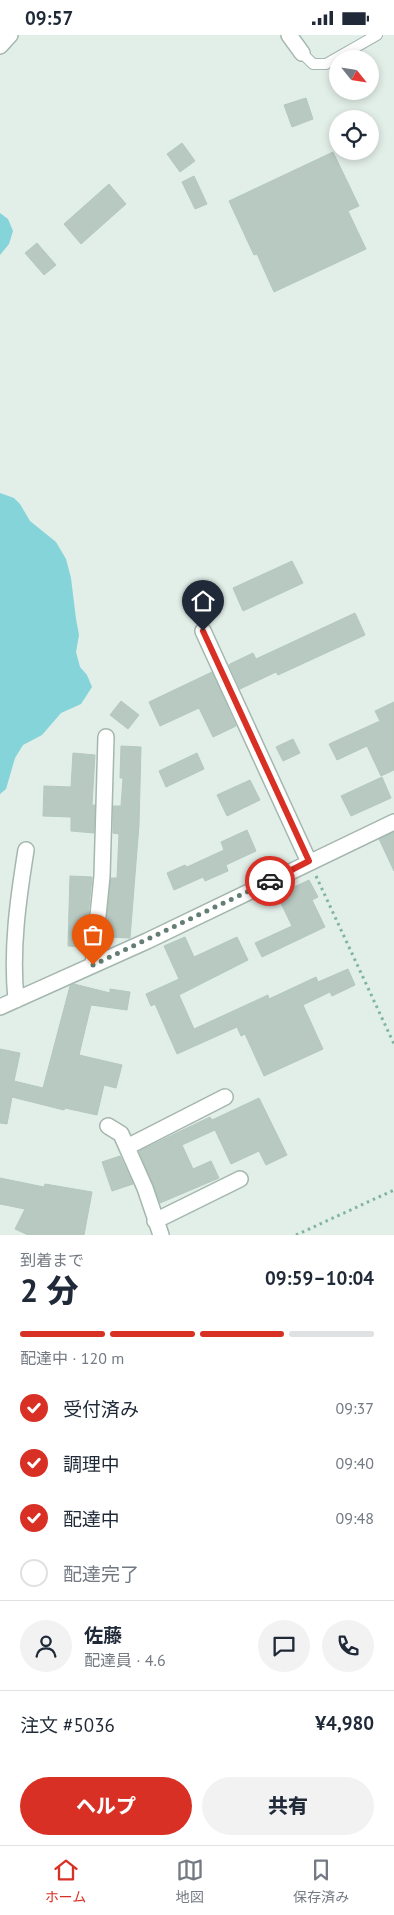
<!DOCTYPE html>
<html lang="ja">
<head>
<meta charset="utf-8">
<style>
	:root { --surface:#fff; --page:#f2f2f3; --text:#1f2937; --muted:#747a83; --line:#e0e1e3; --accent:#d93025 }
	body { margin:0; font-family:"PT Sans","Noto Sans JP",sans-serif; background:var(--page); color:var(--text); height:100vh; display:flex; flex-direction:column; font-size:19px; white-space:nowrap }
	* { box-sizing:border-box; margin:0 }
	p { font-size:16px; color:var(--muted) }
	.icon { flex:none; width:28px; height:28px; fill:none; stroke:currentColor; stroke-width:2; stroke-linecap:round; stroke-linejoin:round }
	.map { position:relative; height:1200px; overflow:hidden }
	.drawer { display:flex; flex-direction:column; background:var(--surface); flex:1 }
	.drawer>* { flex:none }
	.needle { width:32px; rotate:120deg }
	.controls { position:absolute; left:329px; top:15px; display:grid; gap:10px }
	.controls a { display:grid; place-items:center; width:50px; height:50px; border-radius:50%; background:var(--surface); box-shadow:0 2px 8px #0003; font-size:25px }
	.pin { position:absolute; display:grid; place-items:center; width:42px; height:42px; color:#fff; margin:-51px -21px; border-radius:50% 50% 50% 0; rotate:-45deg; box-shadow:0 0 5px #0007 }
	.pin .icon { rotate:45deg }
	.courier { position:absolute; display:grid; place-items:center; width:50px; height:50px; margin:-25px; border:4px solid #d93025; border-radius:50%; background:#fff; color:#222; box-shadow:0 1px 6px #0007 }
	.headline em { font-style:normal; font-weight:800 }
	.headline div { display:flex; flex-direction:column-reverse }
	.headline { display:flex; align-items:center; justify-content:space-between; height:85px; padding:0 20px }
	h1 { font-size:32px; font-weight:800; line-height:38px }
	.bar { display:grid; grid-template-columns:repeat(4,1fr); gap:8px 5px; align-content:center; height:60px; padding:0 20px }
	.bar i { height:6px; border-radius:4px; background:var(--line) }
	.bar .active { background:var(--accent) }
	.bar p { grid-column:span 4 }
	.line { display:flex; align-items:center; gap:12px; padding:0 20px; border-top:1px solid var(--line) }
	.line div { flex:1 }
	.round { display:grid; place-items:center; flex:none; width:52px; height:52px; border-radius:26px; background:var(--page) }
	ol { padding:0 20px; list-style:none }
	li { display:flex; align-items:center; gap:15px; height:55px }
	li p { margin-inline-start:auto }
	li .icon { padding:5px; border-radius:50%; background:var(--accent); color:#fff; stroke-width:4 }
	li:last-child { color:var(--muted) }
	li i { width:28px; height:28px; border:2px solid var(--line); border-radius:50% }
	.action { display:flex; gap:10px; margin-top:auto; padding:10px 20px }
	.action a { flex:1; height:58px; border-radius:30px; background:var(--accent); color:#fff; font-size:20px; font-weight:800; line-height:58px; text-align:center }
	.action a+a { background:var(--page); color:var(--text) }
	.status { display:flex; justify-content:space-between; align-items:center; height:35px; padding:0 25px; background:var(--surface); direction:ltr }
	.status svg { height:14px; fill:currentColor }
	.dock { display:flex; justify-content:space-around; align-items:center; height:70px; border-top:1px solid var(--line); background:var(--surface); font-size:14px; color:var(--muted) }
	.dock a { display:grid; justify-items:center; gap:2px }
	.dock .active { color:var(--accent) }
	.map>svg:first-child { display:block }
	.water { fill:#84d4d9 }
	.building { fill:#b7c9c0; stroke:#b4c9be }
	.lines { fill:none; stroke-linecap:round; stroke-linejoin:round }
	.service-casing { stroke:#a4b7af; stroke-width:12 }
	.minor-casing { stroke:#a4b7af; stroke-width:18 }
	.path { stroke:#7fb59f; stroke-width:3; stroke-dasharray:2.5 4; stroke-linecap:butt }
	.service { stroke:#fff; stroke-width:10 }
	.minor { stroke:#fff; stroke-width:15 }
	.done { stroke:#647e74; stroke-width:5; stroke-dasharray:0 9 }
	.route { stroke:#d93025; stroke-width:6 }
</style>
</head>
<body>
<div class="status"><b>09:57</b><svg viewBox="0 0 49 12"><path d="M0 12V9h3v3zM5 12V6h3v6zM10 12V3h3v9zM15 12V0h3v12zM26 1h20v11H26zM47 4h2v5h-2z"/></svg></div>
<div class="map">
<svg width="394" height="1200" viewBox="0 0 394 1200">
	<rect width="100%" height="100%" fill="#e2eee8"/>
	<path class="water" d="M0,178L8,184L13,196L9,209L0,220Z
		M0,458L14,463L20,469L30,486L56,507L66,524L71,543L76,584L79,600L76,617L80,632L87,640L92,652L81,669L61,678L42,700L23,710L15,723L6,754L0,759Z"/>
	<path class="building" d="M306,63L313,84L292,92L284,70Z
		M182,108L195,126L180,137L167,119Z
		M333,117L359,171L348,176L366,214L274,257L257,219L254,220L229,166Z
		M194,141L207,169L195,174L182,147Z
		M109,149L126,169L81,209L64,189Z
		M37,208L56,230L44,240L25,218Z
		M292,526L303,548L243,576L233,553Z
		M355,578L365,600L278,640L276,637L240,654L229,630L230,629L253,618L256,624Z
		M212,637L236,691L213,702L199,673L160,691L149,667Z
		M121,666L139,680L128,694L110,680Z
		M394,667V735L381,741L367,711L337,725L329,709L380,686L375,676Z
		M293,704L300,718L283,726L276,712Z
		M121,711L141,712L139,790L130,903L105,902L111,843H117L119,799L113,798V771H121L123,743H120Z
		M73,718L95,720L92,770H95L94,798L71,796V782L43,781L44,751L71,752Z
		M197,718L204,734L166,752L159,736Z
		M382,742L391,763L351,781L341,761Z
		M250,745L260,765L227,781L217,760Z
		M247,795L256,816L226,830L228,836L205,846L203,842L174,855L167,838L185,830L187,832L224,815L221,807Z
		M394,797V836L379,804Z
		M70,841L92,842L85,912L68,911Z
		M309,845L318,862L312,865L325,892L262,922L255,908L292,891L277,860Z
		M185,902L194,922L237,902L248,925L179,960L194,994L268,960L269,964L316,942L318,947L348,934L355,950L332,961L330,957L303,970L323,1014L264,1041L245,999L241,1001L237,992L177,1019L155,969L151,971L146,959L179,944L164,911Z
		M74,949L110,958V954L130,957L127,975L91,970L79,1020L122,1030L116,1053L104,1050L97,1080L65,1073L64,1075L12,1062L7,1089L0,1088V1014L20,1018L14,1046L43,1053L70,951Z
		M259,1063L287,1120L266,1130L259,1116L231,1129L215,1095L182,1110L193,1134L211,1126L219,1143L160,1168L139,1116L210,1082L212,1085Z
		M120,1121L133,1149L112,1156L102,1127Z
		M0,1143L44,1152L45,1149L92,1157L84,1200H28L15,1194L25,1174L0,1169Z"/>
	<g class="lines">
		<defs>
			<path id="service" d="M302,18L313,29H326L377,0"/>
			<path id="minor" d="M289,0L302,18
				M0,11L10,0
				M203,596L309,827
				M93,930L102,841L106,702
				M16,965C11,914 18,865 26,815
				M0,972L147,906L394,787
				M108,1091L121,1099L145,1153L161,1200
				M127,1112L225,1062
				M155,1186L240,1144"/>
		</defs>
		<use href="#service" class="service-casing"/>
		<use href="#minor" class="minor-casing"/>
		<path class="path" d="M316,841L394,1009
			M296,1200L394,1155"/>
		<use href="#service" class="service"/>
		<use href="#minor" class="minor"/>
	</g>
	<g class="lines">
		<path class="done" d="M93,930L270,846"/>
		<path class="route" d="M203,596L309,826L270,846"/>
	</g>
</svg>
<div class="controls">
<a><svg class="needle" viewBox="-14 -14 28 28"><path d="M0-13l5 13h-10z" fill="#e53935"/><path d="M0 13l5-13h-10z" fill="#747a83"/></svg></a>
<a><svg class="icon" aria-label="locate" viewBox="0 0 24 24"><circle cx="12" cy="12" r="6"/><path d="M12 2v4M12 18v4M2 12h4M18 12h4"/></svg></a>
</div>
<div class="pin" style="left:93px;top:930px;background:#ea580c"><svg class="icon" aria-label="bag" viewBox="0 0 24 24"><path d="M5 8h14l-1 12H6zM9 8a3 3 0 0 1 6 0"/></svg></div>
<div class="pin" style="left:203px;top:596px;background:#1f2937"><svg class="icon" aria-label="home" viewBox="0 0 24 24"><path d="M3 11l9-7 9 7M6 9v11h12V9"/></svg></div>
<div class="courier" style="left:270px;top:846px"><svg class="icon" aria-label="car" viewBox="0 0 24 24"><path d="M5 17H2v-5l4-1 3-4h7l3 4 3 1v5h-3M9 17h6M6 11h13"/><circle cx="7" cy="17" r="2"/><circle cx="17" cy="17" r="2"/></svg></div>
</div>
<section class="drawer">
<div class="headline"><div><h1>2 分</h1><p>到着まで</p></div><em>09:59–10:04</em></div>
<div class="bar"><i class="active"></i><i class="active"></i><i class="active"></i><i></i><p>配達中 · 120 m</p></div>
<ol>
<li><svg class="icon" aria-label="check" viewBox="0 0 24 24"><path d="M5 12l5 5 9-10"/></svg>受付済み<p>09:37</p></li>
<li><svg class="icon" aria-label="check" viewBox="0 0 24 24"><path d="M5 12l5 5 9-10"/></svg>調理中<p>09:40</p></li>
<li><svg class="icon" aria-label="check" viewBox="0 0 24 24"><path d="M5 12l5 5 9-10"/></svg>配達中<p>09:48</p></li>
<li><i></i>配達完了</li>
</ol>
<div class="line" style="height:90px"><a class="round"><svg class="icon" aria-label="person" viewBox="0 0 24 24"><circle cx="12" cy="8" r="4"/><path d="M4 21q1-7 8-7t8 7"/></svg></a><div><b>佐藤</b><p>配達員 · 4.6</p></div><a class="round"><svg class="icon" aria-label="chat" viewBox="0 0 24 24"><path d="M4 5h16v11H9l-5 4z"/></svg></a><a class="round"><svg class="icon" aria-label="phone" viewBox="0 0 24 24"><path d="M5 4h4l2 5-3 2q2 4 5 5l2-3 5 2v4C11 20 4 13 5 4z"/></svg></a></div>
<div class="line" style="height:65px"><div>注文 #5036</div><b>¥4,980</b></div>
<div class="action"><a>ヘルプ</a><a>共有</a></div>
</section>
<nav class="dock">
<a class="active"><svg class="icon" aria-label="home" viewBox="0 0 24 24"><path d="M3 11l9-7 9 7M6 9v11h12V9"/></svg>ホーム</a>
<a><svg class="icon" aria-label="map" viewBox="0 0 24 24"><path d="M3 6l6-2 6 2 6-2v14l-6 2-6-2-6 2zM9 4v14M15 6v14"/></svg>地図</a>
<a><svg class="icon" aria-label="saved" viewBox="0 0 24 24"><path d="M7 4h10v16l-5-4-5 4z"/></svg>保存済み</a>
</nav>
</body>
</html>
